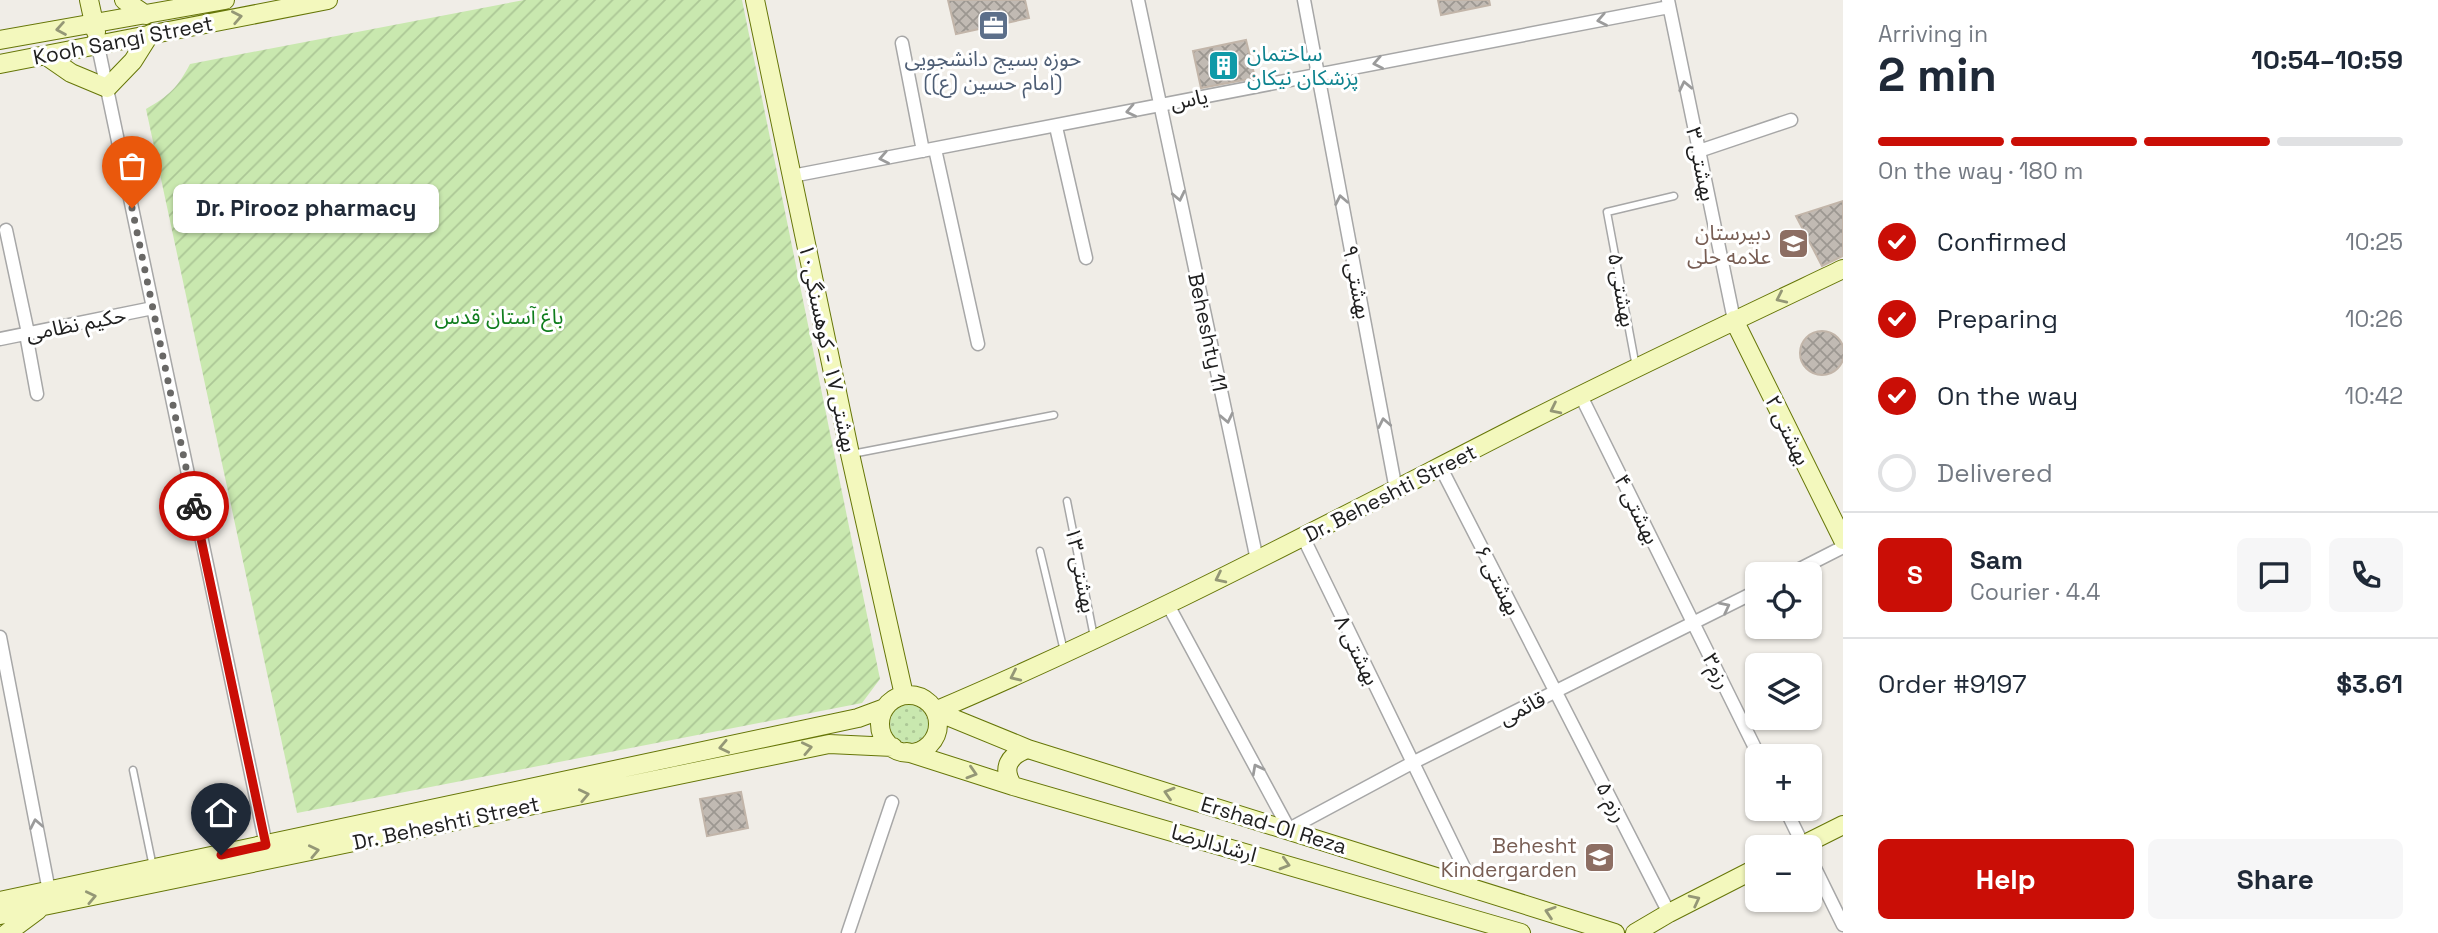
<!DOCTYPE html>
<html lang="en">
<head>
<meta charset="utf-8">
<style>
	:root { --surface:#fff; --page:#f6f6f7; --text:#1f2937; --muted:#747a83; --line:#e0e1e3; --accent:#ca0e06 }
	body { margin:0; font-family:"Space Grotesk","Noto Sans Arabic",sans-serif; background:var(--page); color:var(--text); height:100vh; display:flex; flex-direction:column; font-size:26px; white-space:nowrap }
	* { box-sizing:border-box; margin:0 }
	p { font-size:23px; color:var(--muted) }
	.icon { flex:none; width:38px; height:38px; fill:none; stroke:currentColor; stroke-width:2; stroke-linecap:round; stroke-linejoin:round }
	.map { position:relative; flex:1; overflow:hidden }
	.drawer { display:flex; flex-direction:column; background:var(--surface); width:595px }
	.drawer>* { flex:none }
	.fabs { position:absolute; left:1745px; top:562px; display:grid; gap:14px }
	.fabs a { display:grid; place-items:center; width:77px; height:77px; border-radius:10px; background:var(--surface); box-shadow:0 2px 5px #0004; font-size:35px }
	.pin { position:absolute; display:grid; place-items:center; width:60px; height:60px; color:#fff; margin:-72px -30px; border-radius:50% 50% 50% 0; rotate:-45deg; box-shadow:0 0 7px #0007 }
	.pin .icon { rotate:45deg }
	.courier { position:absolute; display:grid; place-items:center; width:70px; height:70px; margin:-35px; border:5px solid #ca0e06; border-radius:50%; background:#fff; color:#222; box-shadow:0 2px 9px #0007 }
	.bubble { position:absolute; height:49px; border-radius:10px; background:var(--surface); box-shadow:0 2px 5px #0004; font-size:23px; font-weight:700; line-height:49px; text-align:center }
	.head em { font-style:normal; font-weight:700 }
	.head div { display:flex; flex-direction:column-reverse }
	.head { display:flex; align-items:center; justify-content:space-between; height:119px; padding:0 35px }
	h1 { font-size:46px; font-weight:700; line-height:52px }
	.bar { display:grid; grid-template-columns:repeat(4,1fr); gap:10px 7px; align-content:center; height:84px; padding:0 35px }
	.bar i { height:9px; border-radius:5px; background:var(--line) }
	.bar .active { background:var(--accent) }
	.bar p { grid-column:span 4 }
	.line { display:flex; align-items:center; gap:18px; padding:0 35px; border-top:2px solid var(--line) }
	.line div { flex:1 }
	.round { display:grid; place-items:center; flex:none; width:74px; height:74px; border-radius:10px; background:var(--page) }
	ol { padding:0 35px; list-style:none }
	li { display:flex; align-items:center; gap:21px; height:77px }
	li p { margin-inline-start:auto }
	li .icon { padding:7px; border-radius:50%; background:var(--accent); color:#fff; stroke-width:4 }
	li:last-child { color:var(--muted) }
	li i { width:38px; height:38px; border:4px solid var(--line); border-radius:50% }
	.button { display:flex; gap:14px; margin-top:auto; padding:14px 35px }
	.button a { flex:1; height:80px; border-radius:10px; background:var(--accent); color:#fff; font-size:28px; font-weight:700; line-height:80px; text-align:center }
	.button a+a { background:var(--page); color:var(--text) }
	main { display:flex; flex:1; min-height:0 }
	.map>svg:first-child { display:block }
	.grass { fill:url(#grass-dots) }
	.garden { fill:url(#garden-furrows) }
	.building { fill:url(#building-cross-hatch); stroke:#c2b5a9; stroke-width:2 }
	.lines { fill:none; stroke-linecap:round; stroke-linejoin:round }
	.lane-casing { stroke:#a7a7a7; stroke-width:9 }
	.street-casing { stroke:#a7a7a7; stroke-width:15 }
	.secondary-casing { stroke:#667608; stroke-width:20 }
	.lane { stroke:#fff; stroke-width:6 }
	.street { stroke:#fff; stroke-width:12 }
	.secondary { stroke:#f3f8bd; stroke-width:18 }
	.oneway { stroke:#949776 }
	.oneway2 { stroke:#9b9b9b }
	.done { stroke:#696866; stroke-width:7; stroke-dasharray:0 12.6 }
	.route { stroke:#ca0e06; stroke-width:9 }
	.labels { text-anchor:middle; dominant-baseline:central; stroke-width:6; stroke-linejoin:round; paint-order:stroke }
	.street-label { font-size:21px; fill:#202020; stroke:#fff }
	.culture-label { font-size:21px; fill:#0d838f; stroke:#fff; text-anchor:start }
	.service-label { font-size:21px; fill:#4e5e75; stroke:#fff }
	.education-label { font-size:21px; fill:#785e54; stroke:#fff; text-anchor:end }
	.park-label { font-size:21px; fill:#0f7d1d; stroke:#fff }
</style>
</head>
<body>
<main>
<div class="map">
<svg width="1843" height="933" viewBox="0 0 1843 933">
	<defs>
		<pattern id="grass-dots" width="8" height="8" patternUnits="userSpaceOnUse" patternTransform="scale(1.75)"><rect width="8" height="8" fill="#c9e8af"/><path d="M2 2h.1M6 6h.1" fill="none" stroke="#acc796" stroke-width="1.8" stroke-linecap="round"/></pattern>
		<pattern id="garden-furrows" width="10" height="10" patternUnits="userSpaceOnUse" patternTransform="scale(1.75)"><rect width="10" height="10" fill="#c9e8af"/><path d="M-1 1l2-2M0 10L10 0M9 11l2-2" fill="none" stroke="#acc796"/></pattern>
		<pattern id="building-cross-hatch" width="8" height="8" patternUnits="userSpaceOnUse" patternTransform="scale(1.75)"><rect width="8" height="8" fill="#c1bab3"/><path d="M0 0l8 8M0 8l8-8" fill="none" stroke="#9c9791"/></pattern>
	</defs>
	<rect width="100%" height="100%" fill="#f0ede7"/>
	<path class="grass" d="M890 724a19 19 0 1 1 38 0a19 19 0 1 1-38 0Z"/>
	<path class="garden" d="M524,0H742L880,679L862,703L297,813L146,109C169,96 178,87 190,64Z"/>
	<path class="building" d="M948,0H1025L1029,18L956,34Z
		M1438,0H1489L1490,5L1441,15Z
		M1246,40L1255,78L1201,88L1193,51Z
		M1843,201V256L1822,266L1796,216Z
		M1800 353a22 22 0 1 1 44 0a22 22 0 1 1-44 0Z
		M741,792L748,828L707,836L700,799Z"/>
	<g class="lines">
		<defs>
			<path id="lane" d="M1636,367L1607,212L1674,196
				M852,454L1054,415
				M1067,501L1094,637
				M1040,551L1064,651
				M133,770L153,867"/>
			<path id="street" d="M1138,0L1257,560
				M1304,0L1396,490
				M1668,0L1734,320
				M902,43L923,151
				M98,46L267,850
				M1056,127L1086,258
				M935,149L978,344
				M1699,151L1791,120
				M792,176L1669,7
				M6,230L28,333
				M26,334L37,394
				M0,339L153,308
				M1581,396L1759,756
				M1441,468L1669,913
				M1303,537L1474,888
				M1790,574L1843,547
				M1167,603L1289,829L1412,763L1757,591
				M0,637L49,891
				M1785,808L1804,847
				M1810,858L1843,925
				M848,933L892,802"/>
			<path id="secondary" d="M89,0L96,32
				M124,0L146,15
				M755,0L850,454L904,695
				M0,40L225,0
				M45,55L71,73L107,88L133,61L150,34
				M0,64L328,0
				M1734,320L1843,540
				M880 724a29 29 0 1 1 58 0a29 29 0 1 1-58 0Z
				M935,711C1138,625 1333,521 1529,421C1632,369 1738,319 1843,269
				M935,711L1028,749L1615,933
				M907,752L1013,786L1521,933
				M1013,786C1001,768 1009,755 1028,749
				M1799,847L1843,825
				M0,901L858,718L885,708
				M0,915L829,744L893,747
				M7,933L38,910
				M1635,933L1669,913L1757,868"/>
		</defs>
		<use href="#lane" class="lane-casing"/>
		<use href="#street" class="street-casing"/>
		<use href="#secondary" class="secondary-casing"/>
		<use href="#lane" class="lane"/>
		<use href="#street" class="street"/>
		<use href="#secondary" class="secondary"/>
	</g>
	<defs><path id="oneway-chevron" d="M-2-3.5L2.5 0L-2 3.5" fill="none" stroke-width="1.6" stroke-linecap="round" stroke-linejoin="round" transform="scale(1.75)"/></defs>
	<g class="oneway">
		<use href="#oneway-chevron" transform="translate(237 17) rotate(-11)"/>
		<use href="#oneway-chevron" transform="translate(61 29) rotate(170)"/>
		<use href="#oneway-chevron" transform="translate(1781 298) rotate(155)"/>
		<use href="#oneway-chevron" transform="translate(1555 409) rotate(154)"/>
		<use href="#oneway-chevron" transform="translate(1220 578) rotate(154)"/>
		<use href="#oneway-chevron" transform="translate(1015 676) rotate(155)"/>
		<use href="#oneway-chevron" transform="translate(724 747) rotate(168)"/>
		<use href="#oneway-chevron" transform="translate(807 748) rotate(-12)"/>
		<use href="#oneway-chevron" transform="translate(972 773) rotate(17)"/>
		<use href="#oneway-chevron" transform="translate(1169 793) rotate(-163)"/>
		<use href="#oneway-chevron" transform="translate(584 795) rotate(-12)"/>
		<use href="#oneway-chevron" transform="translate(314 851) rotate(-12)"/>
		<use href="#oneway-chevron" transform="translate(1285 864) rotate(16)"/>
		<use href="#oneway-chevron" transform="translate(91 897) rotate(-12)"/>
		<use href="#oneway-chevron" transform="translate(1695 900) rotate(-27)"/>
		<use href="#oneway-chevron" transform="translate(1550 912) rotate(-162)"/>
	</g>
	<g class="oneway2">
		<use href="#oneway-chevron" transform="translate(1602 20) rotate(169)"/>
		<use href="#oneway-chevron" transform="translate(1378 63) rotate(169)"/>
		<use href="#oneway-chevron" transform="translate(1685 86) rotate(-102)"/>
		<use href="#oneway-chevron" transform="translate(1131 111) rotate(168)"/>
		<use href="#oneway-chevron" transform="translate(884 158) rotate(169)"/>
		<use href="#oneway-chevron" transform="translate(1179 196) rotate(78)"/>
		<use href="#oneway-chevron" transform="translate(1341 200) rotate(-101)"/>
		<use href="#oneway-chevron" transform="translate(1227 418) rotate(78)"/>
		<use href="#oneway-chevron" transform="translate(1384 423) rotate(-101)"/>
		<use href="#oneway-chevron" transform="translate(1725 607) rotate(-27)"/>
		<use href="#oneway-chevron" transform="translate(1257 769) rotate(-118)"/>
		<use href="#oneway-chevron" transform="translate(36 824) rotate(-101)"/>
	</g>
	<g class="lines">
		<path class="done" d="M132,208L194,506"/>
		<path class="route" d="M194,506L266,845L221,855"/>
	</g>
	<defs>
		<symbol id="office-square" viewBox="-11 -11 22 22"><rect x="-9" y="-9" width="18" height="18" rx="4" fill="#5c6f8a" stroke="#fff"/><path d="M-6-3h4V-5.5h4V-3h4V5H-6ZM-1-4.5V-3h2v-1.5ZM-6 0V1H6V0Z" fill="#fff"/></symbol>
		<symbol id="building-square" viewBox="-11 -11 22 22"><rect x="-9" y="-9" width="18" height="18" rx="4" fill="#0f9aa8" stroke="#fff"/><path d="M-4-6H4V6H1V3H-1V6H-4ZM-2.5-4.3h1.7v1.8h-1.7ZM.8-4.3h1.7v1.8H.8ZM-2.5-1h1.7V.8h-1.7ZM.8-1h1.7V.8H.8Z" fill="#fff"/></symbol>
		<symbol id="school-square" viewBox="-11 -11 22 22"><rect x="-9" y="-9" width="18" height="18" rx="4" fill="#8d6e63" stroke="#fff"/><path d="M0-5L7-2L0 1L-7-2ZM-4 1L0 2.5L4 1V4Q0 6-4 4Z" fill="#fff"/></symbol>
	</defs>
	<g fill-rule="evenodd">
		<use href="#office-square" x="976" y="8" width="35" height="35"/>
		<use href="#building-square" x="1206" y="48" width="35" height="35"/>
		<use href="#school-square" x="1776" y="226" width="35" height="35"/>
		<use href="#school-square" x="1582" y="840" width="35" height="35"/>
	</g>
	<g class="labels">
		<g class="street-label">
			<text transform="translate(123 40) rotate(-11)">Kooh Sangi Street</text>
			<text transform="translate(1189 99) rotate(-11)">یاس</text>
			<text transform="translate(1701 164) rotate(78)">بهشتی ۳</text>
			<text transform="translate(1357 282) rotate(79)">بهشتی ۹</text>
			<text transform="translate(1622 290) rotate(80)">بهشتی ۵</text>
			<text transform="translate(76 324) rotate(-11)">حکیم نظامی</text>
			<text transform="translate(1208 332) rotate(78)">Beheshty 11</text>
			<text transform="translate(828 348) rotate(78)">بهشتی ۱۷ - کوهسنگی۱۰</text>
			<text transform="translate(1788 430) rotate(64)">بهشتی ۲</text>
			<text transform="translate(1390 493) rotate(-27)">Dr. Beheshti Street</text>
			<text transform="translate(1637 509) rotate(64)">بهشتی ۴</text>
			<text transform="translate(1081 570) rotate(79)">بهشتی ۱۳</text>
			<text transform="translate(1498 580) rotate(63)">بهشتی ۶</text>
			<text transform="translate(1357 650) rotate(64)">بهشتی ۸</text>
			<text transform="translate(1717 671) rotate(64)">رزم۳</text>
			<text transform="translate(1522 708) rotate(-27)">قائمی</text>
			<text transform="translate(1612 802) rotate(63)">رزم ۵</text>
			<text transform="translate(446 823) rotate(-12)">Dr. Beheshti Street</text>
			<text transform="translate(1274 825) rotate(17)">Ershad-Ol Reza</text>
			<text transform="translate(1214 843) rotate(16)">ارشادالرضا</text>
		</g>
		<g class="culture-label">
			<text x="1247" y="53">ساختمان<tspan x="1247" dy="24">پزشکان نیکان</tspan></text>
		</g>
		<g class="service-label">
			<text x="993" y="58">حوزه بسیج دانشجویی<tspan x="993" dy="24">(امام حسین (ع))</tspan></text>
		</g>
		<g class="education-label">
			<text x="1771" y="232">دبیرستان<tspan x="1771" dy="24">علامه حلی</tspan></text>
			<text x="1577" y="845">Behesht<tspan x="1577" dy="24">Kindergarden</tspan></text>
		</g>
		<g class="park-label">
			<text x="499" y="316">باغ آستان قدس</text>
		</g>
	</g>
</svg>
<div class="fabs">
<a><svg class="icon" aria-label="locate" viewBox="0 0 24 24"><circle cx="12" cy="12" r="6"/><path d="M12 2v4M12 18v4M2 12h4M18 12h4"/></svg></a>
<a><svg class="icon" aria-label="layers" viewBox="0 0 24 24"><path d="M12 4l9 5-9 5-9-5zM3 14l9 5 9-5"/></svg></a>
<a>+</a>
<a>−</a>
</div>
<div class="pin" style="left:132px;top:208px;background:#ea580c"><svg class="icon" aria-label="bag" viewBox="0 0 24 24"><path d="M5 8h14l-1 12H6zM9 8a3 3 0 0 1 6 0"/></svg></div>
<div class="pin" style="left:221px;top:855px;background:#1f2937"><svg class="icon" aria-label="home" viewBox="0 0 24 24"><path d="M3 11l9-7 9 7M6 9v11h12V9"/></svg></div>
<div class="courier" style="left:194px;top:506px"><svg class="icon" aria-label="bike" viewBox="0 0 24 24"><circle cx="6" cy="16" r="4"/><circle cx="18" cy="16" r="4"/><path d="M6 16l4-8h5l3 8M10 8l3 8H6M13 5h3"/></svg></div>
<div class="bubble" style="left:173px;top:184px;width:266px">Dr. Pirooz pharmacy</div>
</div>
<section class="drawer">
<div class="head"><div><h1>2 min</h1><p>Arriving in</p></div><em>10:54–10:59</em></div>
<div class="bar"><i class="active"></i><i class="active"></i><i class="active"></i><i></i><p>On the way · 180 m</p></div>
<ol>
<li><svg class="icon" aria-label="check" viewBox="0 0 24 24"><path d="M5 12l5 5 9-10"/></svg>Confirmed<p>10:25</p></li>
<li><svg class="icon" aria-label="check" viewBox="0 0 24 24"><path d="M5 12l5 5 9-10"/></svg>Preparing<p>10:26</p></li>
<li><svg class="icon" aria-label="check" viewBox="0 0 24 24"><path d="M5 12l5 5 9-10"/></svg>On the way<p>10:42</p></li>
<li><i></i>Delivered</li>
</ol>
<div class="line" style="height:126px"><b class="round" style="background:var(--accent);color:#fff">S</b><div><b>Sam</b><p>Courier · 4.4</p></div><a class="round"><svg class="icon" aria-label="chat" viewBox="0 0 24 24"><path d="M4 5h16v11H9l-5 4z"/></svg></a><a class="round"><svg class="icon" aria-label="phone" viewBox="0 0 24 24"><path d="M5 4h4l2 5-3 2q2 4 5 5l2-3 5 2v4C11 20 4 13 5 4z"/></svg></a></div>
<div class="line" style="height:91px"><div>Order #9197</div><b>$3.61</b></div>
<div class="button"><a>Help</a><a>Share</a></div>
</section>
</main>
</body>
</html>
